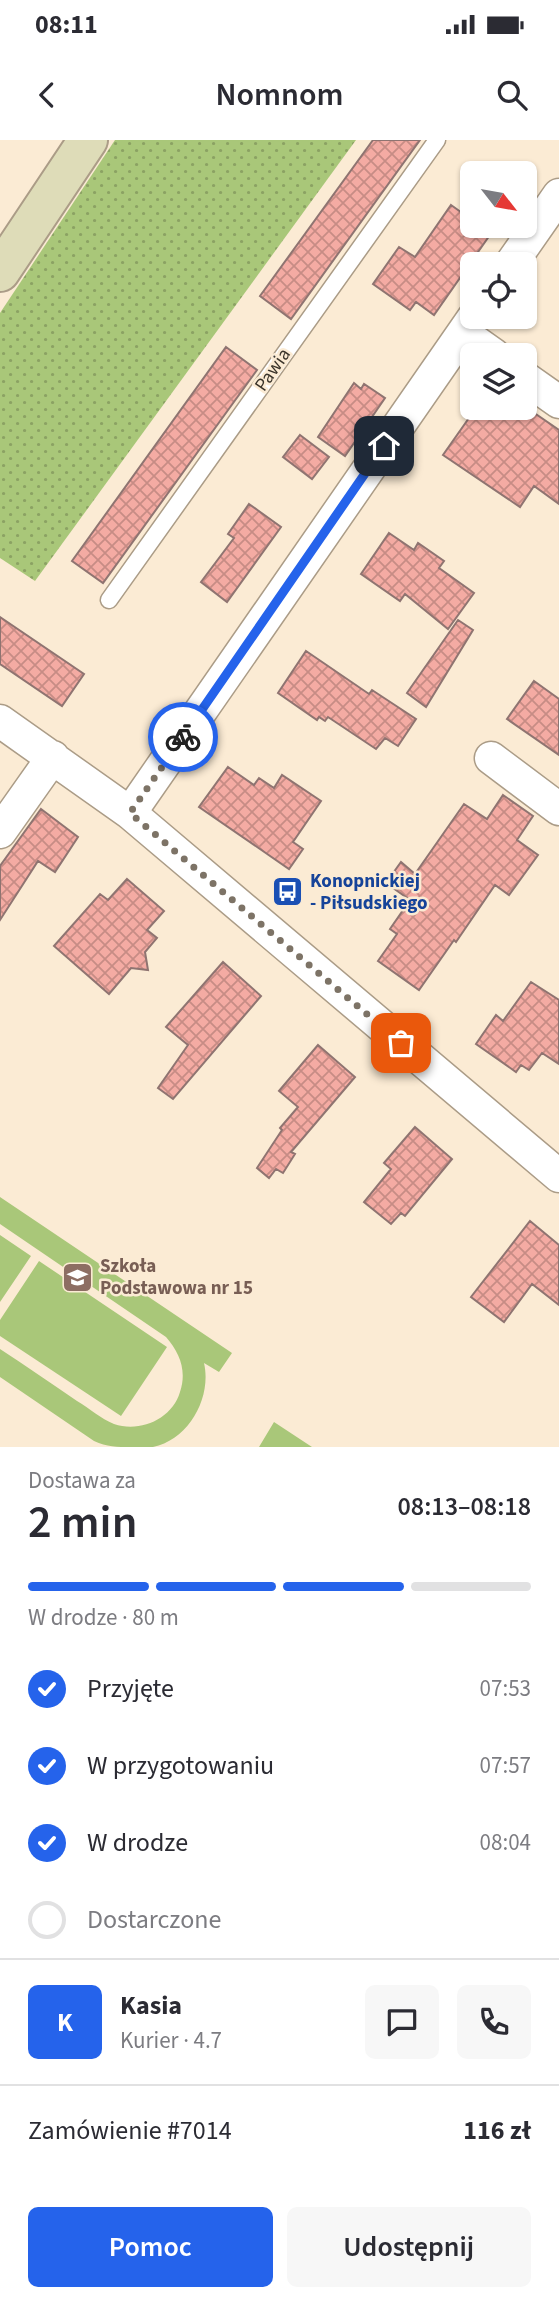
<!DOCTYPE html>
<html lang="pl">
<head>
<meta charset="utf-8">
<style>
	:root { --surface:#fff; --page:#f7f7f7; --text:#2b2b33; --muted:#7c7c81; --line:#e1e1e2; --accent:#2563eb }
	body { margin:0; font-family:"Source Sans 3",sans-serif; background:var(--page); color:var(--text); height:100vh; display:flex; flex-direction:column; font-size:26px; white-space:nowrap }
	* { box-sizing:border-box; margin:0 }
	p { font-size:23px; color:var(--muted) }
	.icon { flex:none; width:38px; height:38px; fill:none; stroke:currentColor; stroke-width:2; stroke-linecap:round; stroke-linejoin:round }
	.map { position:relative; height:1307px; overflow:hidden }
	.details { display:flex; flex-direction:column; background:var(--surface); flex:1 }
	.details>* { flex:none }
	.needle { width:46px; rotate:121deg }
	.controls { position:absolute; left:460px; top:21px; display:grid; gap:14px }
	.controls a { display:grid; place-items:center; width:77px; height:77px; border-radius:10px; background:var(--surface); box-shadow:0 2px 5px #0004; font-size:35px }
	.pin { position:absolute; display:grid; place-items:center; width:60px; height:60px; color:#fff; margin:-30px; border-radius:14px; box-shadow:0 4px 10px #0006 }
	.courier { position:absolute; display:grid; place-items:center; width:70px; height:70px; margin:-35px; border:5px solid #2563eb; border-radius:50%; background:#fff; color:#222; box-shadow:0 2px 9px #0007 }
	.summary em { font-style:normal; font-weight:600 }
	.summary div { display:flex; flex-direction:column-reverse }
	.summary { display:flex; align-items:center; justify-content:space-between; height:119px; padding:0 28px }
	h1 { font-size:46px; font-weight:600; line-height:52px }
	.bar { display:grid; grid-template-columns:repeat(4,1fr); gap:10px 7px; align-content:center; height:84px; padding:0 28px }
	.bar i { height:9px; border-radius:5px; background:var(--line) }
	.bar .selected { background:var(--accent) }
	.bar p { grid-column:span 4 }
	.line { display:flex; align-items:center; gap:18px; padding:0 28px; border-top:2px solid var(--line) }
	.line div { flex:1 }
	.round { display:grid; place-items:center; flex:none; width:74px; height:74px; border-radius:10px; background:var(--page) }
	ol { padding:0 28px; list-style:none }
	li { display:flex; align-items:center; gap:21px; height:77px }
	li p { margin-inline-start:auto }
	li .icon { padding:7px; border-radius:50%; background:var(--accent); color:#fff; stroke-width:4 }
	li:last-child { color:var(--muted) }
	li i { width:38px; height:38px; border:4px solid var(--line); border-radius:50% }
	.button { display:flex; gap:14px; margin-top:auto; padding:14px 28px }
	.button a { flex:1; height:80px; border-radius:10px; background:var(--accent); color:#fff; font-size:28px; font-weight:600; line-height:80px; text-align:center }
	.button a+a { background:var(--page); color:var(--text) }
	.status { display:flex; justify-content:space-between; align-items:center; height:49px; padding:0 35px; background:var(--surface); direction:ltr }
	.status svg { height:19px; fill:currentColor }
	header { display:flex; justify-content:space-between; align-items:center; height:91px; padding:0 28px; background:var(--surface); font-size:32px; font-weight:600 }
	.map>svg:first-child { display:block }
	.grass { fill:url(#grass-dots) }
	.green { fill:#a9c779 }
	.building { fill:url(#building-cross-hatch); stroke:#8f7471; stroke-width:2 }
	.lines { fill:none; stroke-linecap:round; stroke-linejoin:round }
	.service-casing { stroke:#ab9c87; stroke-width:19 }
	.minor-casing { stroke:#ab9c87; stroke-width:35 }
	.secondary-casing { stroke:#ab9c87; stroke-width:42 }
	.service { stroke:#fff; stroke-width:16 }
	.minor { stroke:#fff; stroke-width:32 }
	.secondary { stroke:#dedcb8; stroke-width:38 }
	.done { stroke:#7d7366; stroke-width:7; stroke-dasharray:0 12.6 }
	.route { stroke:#2563eb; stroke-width:9 }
	.labels { text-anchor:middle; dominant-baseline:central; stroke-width:5; stroke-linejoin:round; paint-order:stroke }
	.street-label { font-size:19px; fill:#39332a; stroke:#fbebd4 }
	.transit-label { font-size:19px; font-weight:bold; fill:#164399; stroke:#fbebd4; text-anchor:start }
	.education-label { font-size:19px; font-weight:bold; fill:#785e54; stroke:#fbebd4; text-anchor:start }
</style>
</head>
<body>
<div class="status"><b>08:11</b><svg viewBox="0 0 49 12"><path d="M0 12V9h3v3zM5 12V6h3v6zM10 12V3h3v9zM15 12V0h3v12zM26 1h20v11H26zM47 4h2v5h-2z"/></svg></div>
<header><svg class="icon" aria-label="back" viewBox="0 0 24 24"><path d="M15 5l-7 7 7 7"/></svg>Nomnom<svg class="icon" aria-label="search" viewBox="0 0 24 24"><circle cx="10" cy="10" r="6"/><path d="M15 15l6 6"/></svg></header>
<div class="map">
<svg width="559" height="1307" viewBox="0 0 559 1307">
	<defs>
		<pattern id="grass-dots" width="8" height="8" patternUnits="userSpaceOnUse" patternTransform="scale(1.75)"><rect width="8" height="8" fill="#a9c779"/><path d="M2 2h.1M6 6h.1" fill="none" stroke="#8ba263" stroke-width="1.8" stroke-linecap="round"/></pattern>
		<pattern id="building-cross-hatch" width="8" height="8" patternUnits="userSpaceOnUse" patternTransform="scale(1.75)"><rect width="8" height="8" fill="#f4aba3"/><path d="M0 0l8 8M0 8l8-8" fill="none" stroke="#c78c85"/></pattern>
	</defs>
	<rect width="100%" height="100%" fill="#fbebd4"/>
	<path class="grass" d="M115,0H356L35,441L0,418V173Z"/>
	<path class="green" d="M0,1057L232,1213L219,1232L204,1223C212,1257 189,1300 153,1307C146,1307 138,1307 131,1307C117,1307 107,1307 94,1301L0,1237V1209C26,1226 51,1243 77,1261C89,1268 101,1279 114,1284C140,1293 172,1279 180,1252C187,1231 180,1213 166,1197L0,1084Z
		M0,1095L31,1116L0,1162Z
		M39,1121L167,1207L121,1276L0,1196V1180Z
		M274,1282L312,1307H259Z"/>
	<path class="building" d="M373,0H420L291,179L260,156Z
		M451,65L472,80V86H484L492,92L434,175L416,162L410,170L373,144L399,107L415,117Z
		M226,207L257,230L103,443L72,421Z
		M354,243L361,249L364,244L385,258L345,316L318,297Z
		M476,268H527L559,290V364L534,346L520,367L443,315Z
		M300,295L329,317L312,339L283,317Z
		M249,364L281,387L227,462L201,442L234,398L228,394Z
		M389,393L414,410L418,403L444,421L439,428L474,453L448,489L405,454L400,461L361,434Z
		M0,477L84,534L62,566L0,524Z
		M458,480L473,490L426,567L407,553Z
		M306,511L369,554L372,550L416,579L398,606L385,598L376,609L328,577L325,581L319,577L317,580L278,553Z
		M534,541L559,559V615L507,579Z
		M228,627L254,645L259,638L274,648L282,635L321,661L293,702L303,709L289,729L199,667Z
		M503,655L533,676L517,700L538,715L509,755L495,745L456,802L454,800L419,850L378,821L397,794L390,789L410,760L386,743L401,722L415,734L464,664L487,679Z
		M41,669L78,697L55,732L38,721L0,780V726Z
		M127,739L164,771L147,790L157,798L145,812L148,830L131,828L109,854L54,806L100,754L108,760Z
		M223,822L261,856L173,959L158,948L188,905L166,887Z
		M531,842L559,860V924L542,913L529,930L521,925L516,932L476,904L496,875L503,881Z
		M318,905L355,937L291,1012L295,1014L283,1033L276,1029L269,1038L257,1028L282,990L280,988L298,967L279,951Z
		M415,987L452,1019L405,1076L401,1073L391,1084L364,1062L391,1029L384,1023Z
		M530,1081L559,1105V1165L532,1144L504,1182L471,1157Z"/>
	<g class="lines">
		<defs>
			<path id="service" d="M109,460L437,0"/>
			<path id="minor" d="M511,124L559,55
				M463,193L494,215
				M525,238L559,262
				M0,581L130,673L559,1036
				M491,618L559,669
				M130,673L474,177
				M0,692L53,617"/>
			<path id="secondary" d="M0,132L88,0"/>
		</defs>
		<use href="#service" class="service-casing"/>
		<use href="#minor" class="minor-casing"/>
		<use href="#secondary" class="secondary-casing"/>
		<use href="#service" class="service"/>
		<use href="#minor" class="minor"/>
		<use href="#secondary" class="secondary"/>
	</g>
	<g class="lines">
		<path class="done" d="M183,597L130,673L401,903"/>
		<path class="route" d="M183,597L384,306"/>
	</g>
	<defs>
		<symbol id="bus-square" viewBox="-11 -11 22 22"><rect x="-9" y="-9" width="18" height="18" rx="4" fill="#1a4fb4" stroke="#fbebd4"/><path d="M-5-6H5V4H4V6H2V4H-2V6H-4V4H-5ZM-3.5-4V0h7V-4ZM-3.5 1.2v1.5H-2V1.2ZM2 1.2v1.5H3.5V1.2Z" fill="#fff"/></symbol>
		<symbol id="school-square" viewBox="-11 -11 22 22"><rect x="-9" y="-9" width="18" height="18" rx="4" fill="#8d6e63" stroke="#fbebd4"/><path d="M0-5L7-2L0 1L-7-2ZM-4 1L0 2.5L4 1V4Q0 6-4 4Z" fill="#fff"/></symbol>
	</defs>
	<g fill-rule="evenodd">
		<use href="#bus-square" x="270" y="734" width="35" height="35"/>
		<use href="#school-square" x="60" y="1120" width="35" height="35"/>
	</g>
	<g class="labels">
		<g class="street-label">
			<text transform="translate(273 230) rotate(-55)">Pawia</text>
		</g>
		<g class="transit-label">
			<text x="310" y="741">Konopnickiej<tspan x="310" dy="22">- Piłsudskiego</tspan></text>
		</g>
		<g class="education-label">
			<text x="100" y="1126">Szkoła<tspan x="100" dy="22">Podstawowa nr 15</tspan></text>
		</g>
	</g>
</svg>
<div class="controls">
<a><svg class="needle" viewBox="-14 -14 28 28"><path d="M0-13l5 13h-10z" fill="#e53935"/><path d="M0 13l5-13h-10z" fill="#7c7c81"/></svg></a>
<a><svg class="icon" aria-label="locate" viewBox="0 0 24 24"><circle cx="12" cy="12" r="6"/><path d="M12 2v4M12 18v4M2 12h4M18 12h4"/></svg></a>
<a><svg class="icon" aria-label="layers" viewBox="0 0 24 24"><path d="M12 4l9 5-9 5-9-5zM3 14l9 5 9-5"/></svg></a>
</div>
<div class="pin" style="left:401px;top:903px;background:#ea580c"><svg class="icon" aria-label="bag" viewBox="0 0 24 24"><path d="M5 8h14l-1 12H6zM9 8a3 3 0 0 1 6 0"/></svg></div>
<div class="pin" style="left:384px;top:306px;background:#1f2937"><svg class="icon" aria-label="home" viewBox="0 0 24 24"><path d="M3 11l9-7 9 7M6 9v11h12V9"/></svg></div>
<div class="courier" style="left:183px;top:597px"><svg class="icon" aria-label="bike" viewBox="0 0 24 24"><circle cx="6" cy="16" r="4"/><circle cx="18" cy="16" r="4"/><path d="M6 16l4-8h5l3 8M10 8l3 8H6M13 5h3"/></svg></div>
</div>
<section class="details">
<div class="summary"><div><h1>2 min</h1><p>Dostawa za</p></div><em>08:13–08:18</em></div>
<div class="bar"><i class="selected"></i><i class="selected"></i><i class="selected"></i><i></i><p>W drodze · 80 m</p></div>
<ol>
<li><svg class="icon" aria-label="check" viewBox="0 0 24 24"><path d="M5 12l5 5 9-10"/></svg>Przyjęte<p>07:53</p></li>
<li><svg class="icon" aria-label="check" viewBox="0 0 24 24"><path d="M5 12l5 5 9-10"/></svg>W przygotowaniu<p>07:57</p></li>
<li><svg class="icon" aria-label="check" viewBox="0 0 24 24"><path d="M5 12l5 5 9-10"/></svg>W drodze<p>08:04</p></li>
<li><i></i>Dostarczone</li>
</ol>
<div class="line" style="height:126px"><b class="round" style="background:var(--accent);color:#fff">K</b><div><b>Kasia</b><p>Kurier · 4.7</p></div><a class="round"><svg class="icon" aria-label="chat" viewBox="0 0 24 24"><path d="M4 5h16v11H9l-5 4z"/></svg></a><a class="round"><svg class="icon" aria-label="phone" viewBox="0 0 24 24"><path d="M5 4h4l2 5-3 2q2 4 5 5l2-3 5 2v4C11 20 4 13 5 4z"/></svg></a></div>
<div class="line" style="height:91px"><div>Zamówienie #7014</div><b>116 zł</b></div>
<div class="button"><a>Pomoc</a><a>Udostępnij</a></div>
</section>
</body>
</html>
